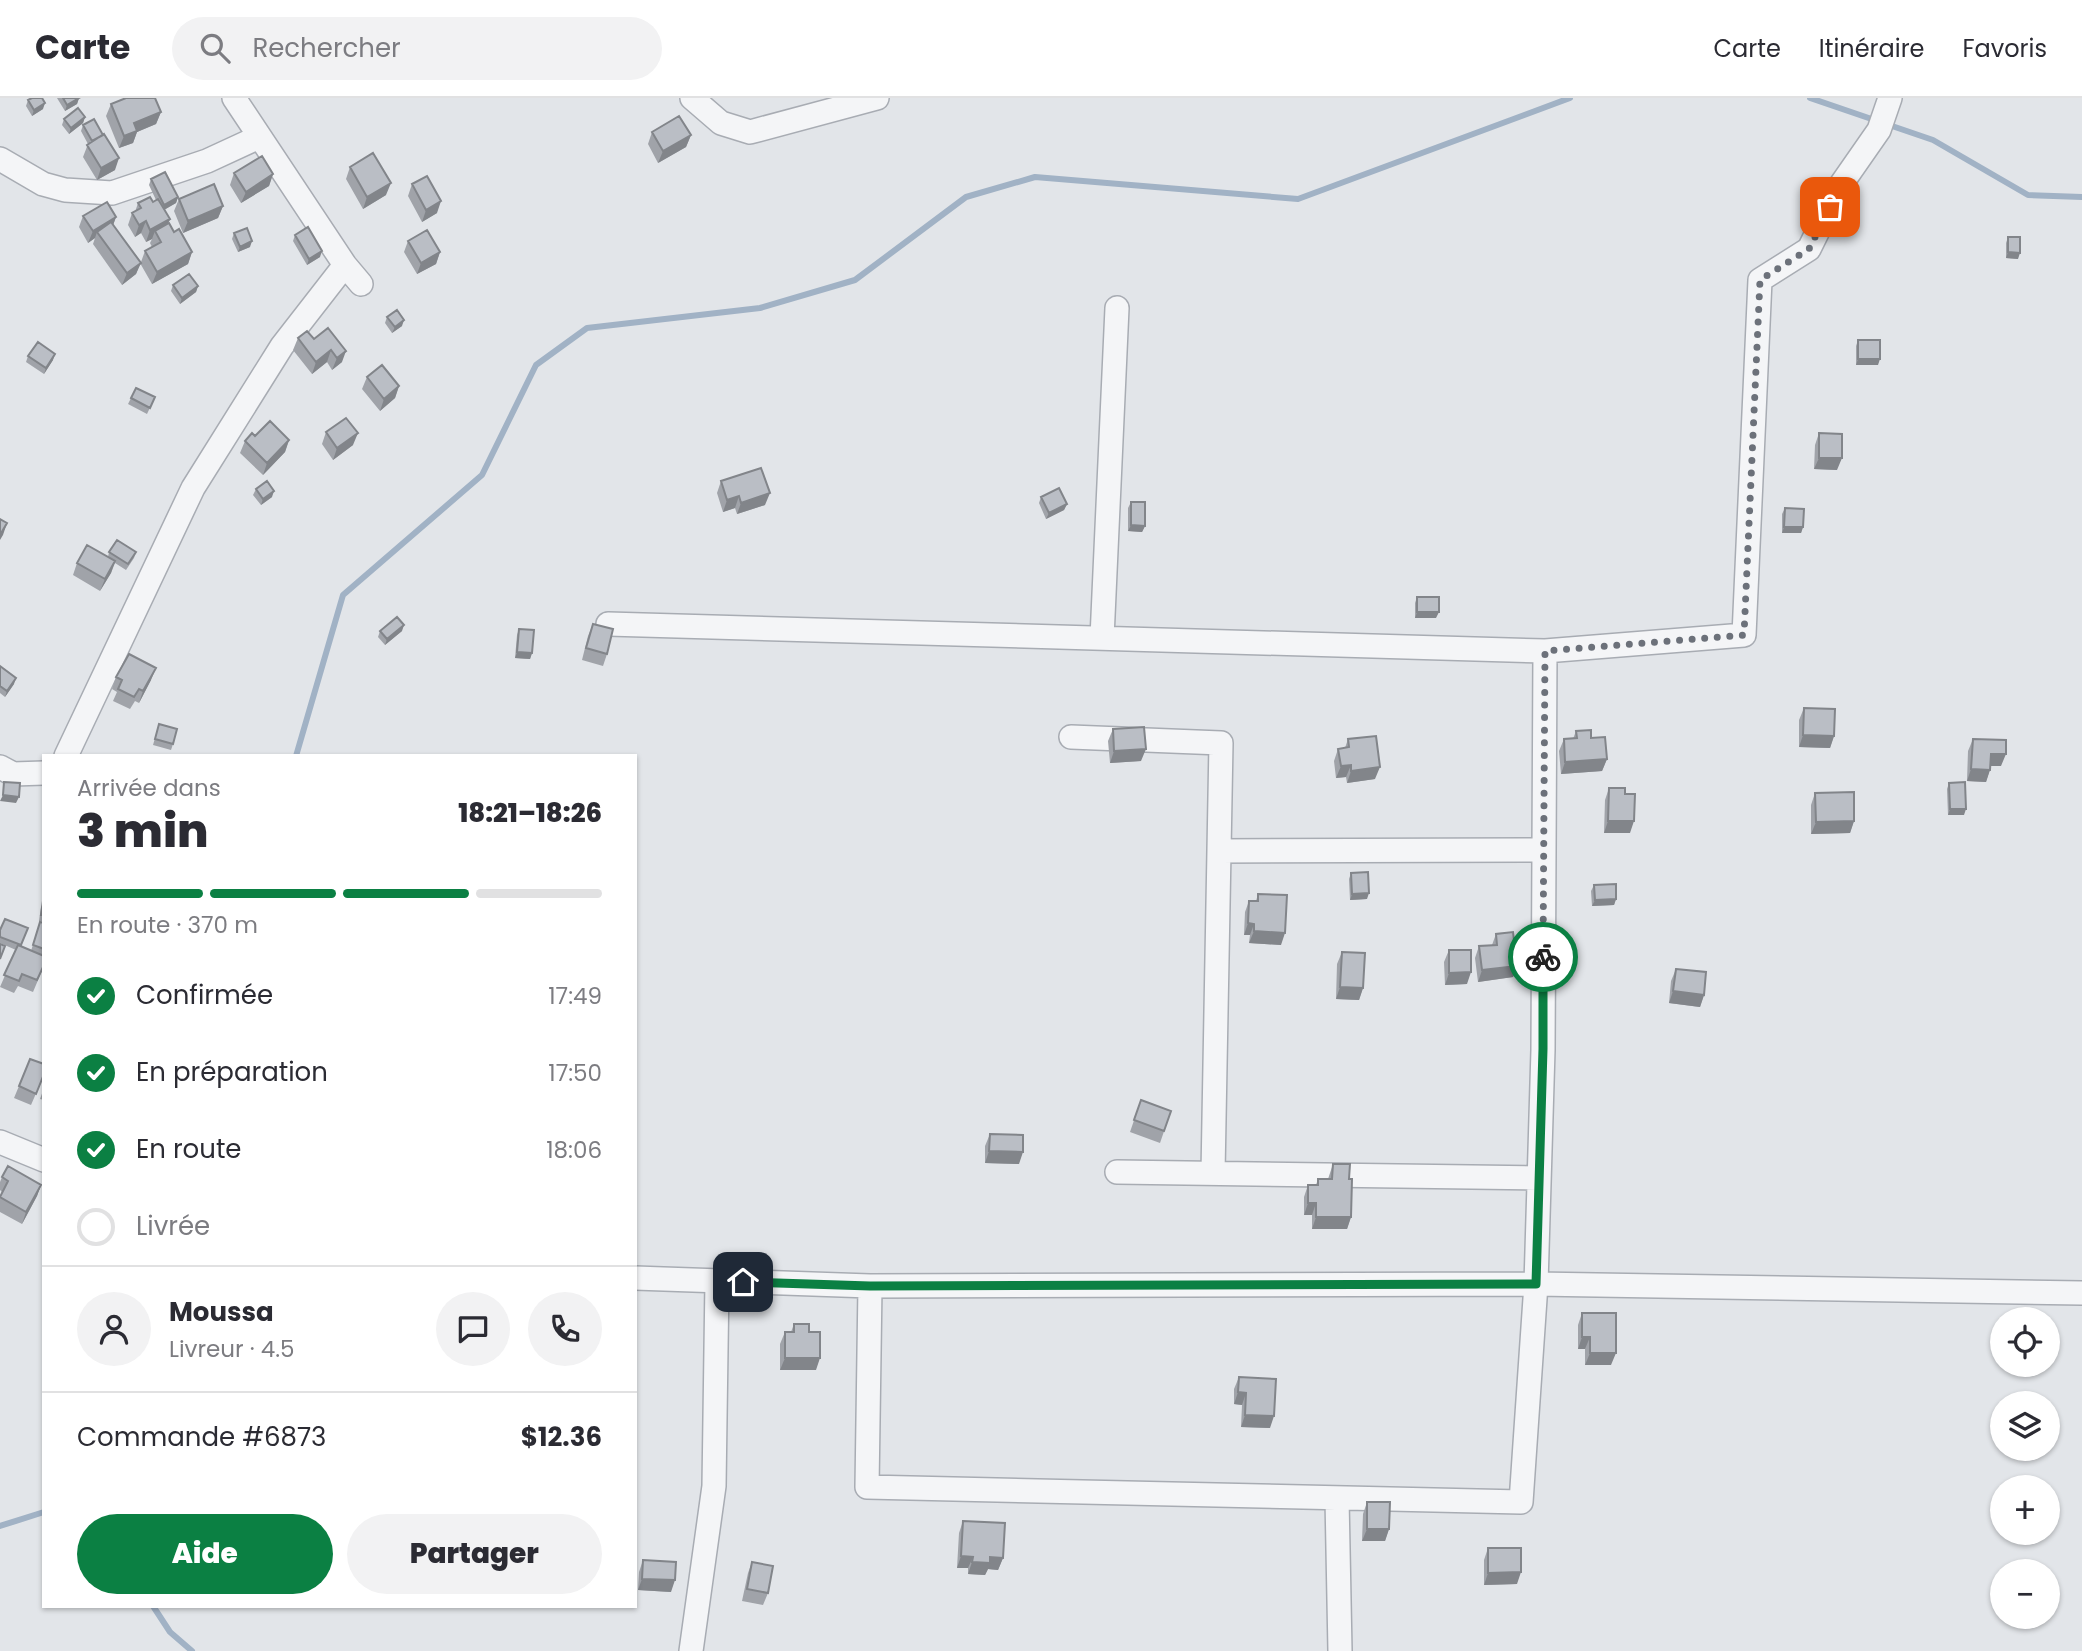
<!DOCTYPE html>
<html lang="fr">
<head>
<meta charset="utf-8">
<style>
	:root { --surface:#fff; --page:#f2f2f3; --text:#2b2b33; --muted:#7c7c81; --line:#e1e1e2; --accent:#0b8043 }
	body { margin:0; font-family:Poppins,sans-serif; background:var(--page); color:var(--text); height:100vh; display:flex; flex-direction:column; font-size:26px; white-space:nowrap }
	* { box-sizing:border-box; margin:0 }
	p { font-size:23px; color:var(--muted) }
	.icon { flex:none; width:38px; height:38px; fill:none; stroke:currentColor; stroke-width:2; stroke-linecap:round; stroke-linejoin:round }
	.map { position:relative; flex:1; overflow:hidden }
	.sheet { position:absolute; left:42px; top:656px; width:595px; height:854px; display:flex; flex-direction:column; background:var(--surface); border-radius:0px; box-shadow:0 2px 5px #0004 }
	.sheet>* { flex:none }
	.controls { position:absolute; left:1990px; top:1209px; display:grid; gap:14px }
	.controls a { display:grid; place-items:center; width:70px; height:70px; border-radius:50%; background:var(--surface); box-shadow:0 2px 5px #0004; font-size:35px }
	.pin { position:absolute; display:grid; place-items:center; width:60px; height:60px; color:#fff; margin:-30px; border-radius:14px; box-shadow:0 4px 10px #0006 }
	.courier { position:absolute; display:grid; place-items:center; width:70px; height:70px; margin:-35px; border:5px solid #0b8043; border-radius:50%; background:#fff; color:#222; box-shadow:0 2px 9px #0007 }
	.head em { font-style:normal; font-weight:800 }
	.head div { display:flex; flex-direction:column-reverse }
	.head { display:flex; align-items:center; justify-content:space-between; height:119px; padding:0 35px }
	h1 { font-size:46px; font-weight:800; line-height:52px }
	.bar { display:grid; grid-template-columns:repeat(4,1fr); gap:10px 7px; align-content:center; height:84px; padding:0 35px }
	.bar i { height:9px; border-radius:5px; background:var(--line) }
	.bar .active { background:var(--accent) }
	.bar p { grid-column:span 4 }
	.line { display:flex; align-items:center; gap:18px; padding:0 35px; border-top:2px solid var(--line) }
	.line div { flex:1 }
	.round { display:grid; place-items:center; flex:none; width:74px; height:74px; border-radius:37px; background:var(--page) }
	ol { padding:0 35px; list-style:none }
	li { display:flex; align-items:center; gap:21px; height:77px }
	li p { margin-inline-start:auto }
	li .icon { padding:7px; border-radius:50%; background:var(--accent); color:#fff; stroke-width:4 }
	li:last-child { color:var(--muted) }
	li i { width:38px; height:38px; border:4px solid var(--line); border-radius:50% }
	.cta { display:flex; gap:14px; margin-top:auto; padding:14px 35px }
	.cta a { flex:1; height:80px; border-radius:42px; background:var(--accent); color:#fff; font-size:28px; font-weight:800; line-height:80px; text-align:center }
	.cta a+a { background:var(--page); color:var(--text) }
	header { display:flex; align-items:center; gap:42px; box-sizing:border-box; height:98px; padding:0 35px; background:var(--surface); border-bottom:2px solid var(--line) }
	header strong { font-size:33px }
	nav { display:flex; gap:38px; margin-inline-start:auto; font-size:24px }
	.search { width:490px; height:63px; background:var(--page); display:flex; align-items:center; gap:18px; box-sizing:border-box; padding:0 24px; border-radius:38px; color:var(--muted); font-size:26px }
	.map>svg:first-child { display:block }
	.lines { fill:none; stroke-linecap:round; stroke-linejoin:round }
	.stream { stroke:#a1b2c5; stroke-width:6 }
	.minor-casing { stroke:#a8acb3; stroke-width:26 }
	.minor { stroke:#f4f5f7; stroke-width:23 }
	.wall { fill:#a0a3a9 }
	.shaded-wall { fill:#82858a }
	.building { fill:#babec5; stroke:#82858a; stroke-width:2 }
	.done { stroke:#6c717a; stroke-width:7; stroke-dasharray:0 12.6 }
	.route { stroke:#0b8043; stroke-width:9 }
</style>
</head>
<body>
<header>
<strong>Carte</strong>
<div class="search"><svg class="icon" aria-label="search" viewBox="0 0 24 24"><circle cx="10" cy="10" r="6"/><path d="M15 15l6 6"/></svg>Rechercher</div>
<nav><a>Carte</a><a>Itinéraire</a><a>Favoris</a></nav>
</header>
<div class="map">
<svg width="2082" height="1553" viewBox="0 0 2082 1553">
	<rect width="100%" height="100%" fill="#e2e5e9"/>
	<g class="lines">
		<path class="stream" d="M1810,0L1933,42L2028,97L2082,99
			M296,658L343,497L482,377L536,267L587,230L760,210L855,182L966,99L1035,79L1298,101L1570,0
			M0,1428L44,1414
			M153,1508L170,1534L192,1553"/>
		<defs>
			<path id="minor" d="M234,0L345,167L361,186
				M692,0L721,25L750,34L877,0
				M0,61L43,86L65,92L112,95L207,63L259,39
				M608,526L1545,553L1744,537L1760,182L1809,151L1840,88L1879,32L1890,0
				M1102,540L1117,210
				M1071,639L1221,645L1213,1075
				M66,658L193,390L282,248L345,167
				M0,669L13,676L44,675
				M1219,753L1544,752
				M0,1044L44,1062
				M1117,1074L1539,1080
				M635,1180L870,1188L1536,1186L2082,1195
				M870,1188L867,1389L1521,1404L1536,1186L1543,952L1545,553
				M1337,1400L1340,1553
				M691,1553L714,1388L717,1183"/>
		</defs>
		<use href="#minor" class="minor-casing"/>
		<use href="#minor" class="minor"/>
	</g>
	<path class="wall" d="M57,0H79L77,6L65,13Z
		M28,2L43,11L32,18L26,8Z
		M111,6L161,14L156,26L137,34L133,45L119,50L106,18Z
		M85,19L83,25L69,36L62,27L64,21Z
		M83,27L103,37L115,72L97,82L83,59L88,46L81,33Z
		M652,34L691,37L686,49L658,65L648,46Z
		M350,69L386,97L363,111L346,81Z
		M234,75L273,76L269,88L241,105L230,87Z
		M151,81L178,99L176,105L164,112L170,121L168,125L174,134L192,154L188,166L152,186L140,165L136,176L122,187L93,146L95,140L88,145L79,129L83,118L116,119L113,127L141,164L145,153L152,149L150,145L152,141L146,144L141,135L135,139L128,127L132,115L135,114L138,105L153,104L156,102L149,87Z
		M412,86L437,115L422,124L408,98Z
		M179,101L223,108L218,120L183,135L174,113Z
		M234,135L250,149L238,154L232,141Z
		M295,137L320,159L307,167L293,143Z
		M2008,139L2018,161L2006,160V145Z
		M408,143L440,154L436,166L417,176L404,154Z
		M173,187L198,188L196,194L180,206L171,193Z
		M387,219L402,228L392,235L385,225Z
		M328,230L342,264L332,272L327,264L312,276L293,252L298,240L314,241Z
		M1858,242L1878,267H1856V248Z
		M28,258L53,262L44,276L26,264Z
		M367,279L399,288L395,300L380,313L362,291Z
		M155,299L147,316L128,306L131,300Z
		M326,334L353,347L333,362L322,346Z
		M1819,335L1837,372L1814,371L1815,347Z
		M255,338L289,342L285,354L263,377L240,355L245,343Z
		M721,383L765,407L737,416L735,410L723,414L717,395Z
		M256,391L272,399L261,407L253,397Z
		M1041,399L1067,406L1064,412L1046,421L1039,405Z
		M1131,404L1145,428L1142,434L1128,433V410Z
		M1785,410L1803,429L1801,435H1782V416Z
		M109,454H136L134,460L126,472L115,465L111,475L100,493L73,477L77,465L108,459Z
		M1417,499L1436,520H1415V505Z
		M593,526L607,556L603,568L582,562L588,538Z
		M519,531L532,555L530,561L515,560L517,537Z
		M380,533H402L385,547L378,539Z
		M0,568L14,586L5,599L0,595Z
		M116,579L151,582L139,605L135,603L130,611L113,603L117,594L112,591Z
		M1804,610L1834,638L1830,650L1799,649V622Z
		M159,626L173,646L171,652L153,647Z
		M1113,631L1141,663L1110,665L1108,643Z
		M1576,633L1591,640L1607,661L1602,673L1561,676L1559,653L1564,641H1573Z
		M1348,641L1375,681L1347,685L1346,679L1336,680L1334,663L1338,651L1345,650Z
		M1973,641L2001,668H1991L1986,684L1967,683L1968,653Z
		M1949,685L1964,717H1948L1947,691Z
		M1609,690L1625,696L1630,735H1604L1605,702Z
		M1815,695L1854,723L1850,735L1811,736V707Z
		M1351,775L1367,801L1350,802L1349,781Z
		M1594,787L1616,801L1614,807L1592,808L1591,793Z
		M1258,796L1281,847L1249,845L1250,837H1244L1245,814L1249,803H1256Z
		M44,803V824L39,823L41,809Z
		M40,824L44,825V857L35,855L44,868L33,894L18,888L14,895L0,889L16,852L0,845V832L28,830L21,848L31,853Z
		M1496,836L1517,868L1513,879L1478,884L1475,860L1479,848L1492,847Z
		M1449,852L1467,886L1445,887L1444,864Z
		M1342,854L1363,890L1359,902L1336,901L1337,866Z
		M1676,871L1704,897L1700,909L1669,905L1671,883Z
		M44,977L31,1007L14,1000L19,988Z
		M44,990V1002L40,1001Z
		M1141,1002L1171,1013L1160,1045L1130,1034Z
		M990,1036L1019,1066L985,1065V1048Z
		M1333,1066L1349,1081L1351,1119L1347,1131H1312V1117H1304V1099L1308,1087H1316L1318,1081H1328Z
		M2,1079L41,1087L37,1098L22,1126L0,1114V1098L2,1094L0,1092V1084Z
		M1582,1215L1611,1267H1585V1251H1578V1227Z
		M794,1226L809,1234L816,1272H780V1246L785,1234H791Z
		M1239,1279L1270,1330L1241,1329L1242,1307L1234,1306V1291Z
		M1367,1404L1389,1431L1385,1443H1362L1363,1416Z
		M963,1423L1003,1460L998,1472L988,1471L985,1477L968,1476V1470H957L959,1435Z
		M1488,1450L1517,1486L1484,1487V1462Z
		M643,1462L671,1494L638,1492L639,1474Z
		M752,1464L768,1495L763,1507L742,1503L748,1475Z"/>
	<path class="shaded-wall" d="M79,0L77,6L65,13L67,7Z
		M45,5L43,11L32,18L34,12Z
		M161,14L156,26L137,34L133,45L119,50L124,38L134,25Z
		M85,19L83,25L69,36L71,30Z
		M691,37L686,49L658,65L663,53Z
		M119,60L115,72L97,82L101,70Z
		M273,76L269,88L241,105L246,94Z
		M391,85L386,97L363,111L367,99Z
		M178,99L176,105L162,113L164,107Z
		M441,103L437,115L422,124L426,112Z
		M223,108L218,120L183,135L188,123Z
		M116,119L112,130L97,134L95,140L88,145L93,133Z
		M170,121L165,133H155L152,141L146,144L150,132Z
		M146,123L141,135L135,139L139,127Z
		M252,143L250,149L238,154L240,149Z
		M322,153L320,159L307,167L309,161Z
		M192,154L188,166L152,186L157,174Z
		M440,154L436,166L417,176L421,165Z
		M2008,154L2020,155L2018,161L2006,160Z
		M141,165L136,176L122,187L127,175Z
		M198,188L196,194L180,206L182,200Z
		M404,222L402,228L392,235L395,229Z
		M331,252L327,264L312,276L316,264Z
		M346,253L342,264L332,272L337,260Z
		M55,256L53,262L44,276L46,270Z
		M1858,261H1880L1878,267H1856Z
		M399,288L395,300L380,313L384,301Z
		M358,335L353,347L333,362L337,350Z
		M289,342L285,354L263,377L267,365Z
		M1819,360H1842L1837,372L1814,371Z
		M274,393L272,399L261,407L263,401Z
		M770,395L765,407L737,416L741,405Z
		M739,398L735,410L723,414L727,402Z
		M1067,406L1064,412L1046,421L1049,415Z
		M7,425L3,437L0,442V437Z
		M1131,427L1145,428L1142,434L1128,433Z
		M1784,429H1803L1801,435H1782Z
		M115,463L111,475L100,493L105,481Z
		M1417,514H1439L1436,520H1415Z
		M404,527L402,533L385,547L387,541Z
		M517,554L532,555L530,561L515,560Z
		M156,570L151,582L139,605L143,593Z
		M16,580L14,586L5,599L7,593Z
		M1803,637L1834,638L1830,650L1799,649Z
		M1146,651L1141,663L1110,665L1114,653Z
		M1991,656H2006L2001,668H1987Z
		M1607,661L1602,673L1561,676L1565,664Z
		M1351,667L1346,679L1336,680L1341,668Z
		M1380,669L1375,681L1347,685L1351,673Z
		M1971,671L1990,672L1986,684L1967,683Z
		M3,697L19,699L16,705L0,703Z
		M1950,711H1966L1964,717H1948Z
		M1608,723H1634L1630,735H1604Z
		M1854,723L1850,735L1811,736L1816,724Z
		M1369,795L1367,801L1350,802L1352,796Z
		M1616,801L1614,807L1592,808L1595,802Z
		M1248,825L1254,826L1250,837H1244Z
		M1254,833L1285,835L1281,847L1249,845Z
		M1517,868L1513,879L1478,884L1482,872Z
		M1471,874L1467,886L1445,887L1449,875Z
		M1340,889L1363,890L1359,902L1336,901Z
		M1673,893L1704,897L1700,909L1669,905Z
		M989,1053L1023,1054L1019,1066L985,1065Z
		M41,1087L37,1098L22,1126L26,1114Z
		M1308,1105H1316L1312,1117H1304Z
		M1316,1119H1351L1347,1131H1312Z
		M1582,1239H1590L1585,1251H1578Z
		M1590,1255H1616L1611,1267H1585Z
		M785,1260H820L816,1272H780Z
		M1238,1294L1246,1295L1242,1307L1234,1306Z
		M1245,1317L1274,1318L1270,1330L1241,1329Z
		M1367,1431H1389L1385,1443H1362Z
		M961,1458L973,1459L968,1470H957Z
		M990,1459L1003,1460L998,1472L988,1471L985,1477L968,1476L972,1464Z
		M1521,1474L1517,1486L1484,1487L1488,1475Z
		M642,1481L675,1482L671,1494L638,1492Z"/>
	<path class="building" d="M32,0H42L45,5L34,12L28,2Z
		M63,0H79L67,7Z
		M126,0H155L161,14L134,25L137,33L124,38L111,6Z
		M78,10L85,19L71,30L64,21Z
		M679,18L691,37L663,53L652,34Z
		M94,21L103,37L92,43L83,27Z
		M104,36L119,60L101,70L87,47Z
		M373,55L391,85L367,99L350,69Z
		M262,58L273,76L246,94L234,75Z
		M165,74L178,99L164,107L151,81Z
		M427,78L441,103L426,112L412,86Z
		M214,86L223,108L188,123L179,101Z
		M150,99L153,104L158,101L170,121L150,132L146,123L139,127L132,115L141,110L138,105Z
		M107,104L116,119L93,133L83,118Z
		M111,124L141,165L127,175L97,134Z
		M169,125L174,134L179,131L192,154L157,174L145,153L161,144L155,133Z
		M308,129L322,153L309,161L295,137Z
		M247,130L252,143L240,149L234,135Z
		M427,132L440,154L421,165L408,143Z
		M2008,139H2020V155L2008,154Z
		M189,176L198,188L182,200L173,187Z
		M397,212L404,222L395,229L387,219Z
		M328,230L346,253L337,260L331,252L316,264L298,240L307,233L314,241Z
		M1858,242H1880V261H1858Z
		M38,244L55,256L46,270L28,258Z
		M382,267L399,288L384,301L367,279Z
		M136,290L155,299L150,310L131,300Z
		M346,320L358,335L337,350L326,334Z
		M270,323L289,342L267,365L245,343L252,335L255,338Z
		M1819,335L1842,336V360H1819Z
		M761,370L770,395L741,405L739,398L727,402L721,383Z
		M267,383L274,393L263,401L256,391Z
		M1059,390L1067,406L1049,415L1041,399Z
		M1131,404H1145V428L1131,427Z
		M1785,410L1804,411L1803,429H1784Z
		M0,421L7,425L0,437Z
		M117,442L136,454L128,466L109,454Z
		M87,447L115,463L105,481L77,465Z
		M1417,499H1439V514H1417Z
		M397,519L404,527L387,541L380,533Z
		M593,526L613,531L607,556L586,550Z
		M519,531L534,532L532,555L517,554Z
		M129,556L156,570L143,593L139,591L134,599L118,591L122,582L116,579Z
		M0,568L16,580L7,593L0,588Z
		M1804,610L1835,611L1834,638L1803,637Z
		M159,626L177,631L173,646L155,641Z
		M1144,629L1146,651L1114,653L1113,631Z
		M1591,632V640L1605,639L1607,661L1565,664L1564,641L1577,640L1576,633Z
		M1376,638L1380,669L1351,673V667L1341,668L1338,651L1349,649L1348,641Z
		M1973,641L2006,642V656H1991L1990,672L1971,671Z
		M4,684L20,685L19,699L3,697Z
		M1965,684L1966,711H1950L1949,685Z
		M1609,690H1625V696H1635L1634,723H1608Z
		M1854,694V723L1816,724L1815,695Z
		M1368,774L1369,795L1352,796L1351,775Z
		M1616,786V801L1595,802L1594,787Z
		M1258,796L1287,797L1285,835L1254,833V826L1248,825L1249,803H1258Z
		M43,803H44V817H41Z
		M5,821L28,830L21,847L0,839V832Z
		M40,824L44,825V851L33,847Z
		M1513,834L1517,868L1482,872L1479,848L1497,847L1496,836Z
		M0,846L5,848L0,861Z
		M18,847L44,858V867L37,882L22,876L19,883L4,877Z
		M1449,852H1471V874L1449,875Z
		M1342,854L1365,855L1363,890L1340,889Z
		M1676,871L1706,874L1704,897L1673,893Z
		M30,961L44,966V976L36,996L19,988Z
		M1141,1002L1171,1013L1164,1033L1134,1022Z
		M990,1036L1023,1037V1054L989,1053Z
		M1333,1066H1350L1349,1081H1352L1351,1119H1316V1105H1308V1087H1318V1081H1332Z
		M8,1068L41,1087L26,1114L0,1099L8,1083L2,1079Z
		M1582,1215H1616V1255H1590V1239H1582Z
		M794,1226H809V1234H820V1260H785V1234H794Z
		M1239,1279L1276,1281L1274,1318L1245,1317L1246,1295L1238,1294Z
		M1367,1404H1390L1389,1431H1367Z
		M963,1423L1005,1425L1003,1460L990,1459V1465L972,1464L973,1459L961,1458Z
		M1488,1450H1521V1474L1488,1475Z
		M643,1462L676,1464L675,1482L642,1481Z
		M752,1464L773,1468L768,1495L747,1491Z"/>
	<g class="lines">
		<path class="done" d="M1543,859L1545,553L1744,537L1760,182L1809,151L1830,109"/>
		<path class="route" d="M743,1184L870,1188L1536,1186L1543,951V859"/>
	</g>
</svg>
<div class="controls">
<a><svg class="icon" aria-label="locate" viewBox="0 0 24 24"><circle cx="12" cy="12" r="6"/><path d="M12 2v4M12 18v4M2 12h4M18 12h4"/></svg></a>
<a><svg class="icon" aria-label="layers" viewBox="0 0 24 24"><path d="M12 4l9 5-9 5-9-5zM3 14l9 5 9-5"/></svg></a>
<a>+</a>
<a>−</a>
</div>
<div class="pin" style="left:1830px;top:109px;background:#ea580c"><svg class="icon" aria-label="bag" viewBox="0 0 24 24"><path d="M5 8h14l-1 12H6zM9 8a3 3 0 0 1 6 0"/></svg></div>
<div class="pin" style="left:743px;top:1184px;background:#1f2937"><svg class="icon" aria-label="home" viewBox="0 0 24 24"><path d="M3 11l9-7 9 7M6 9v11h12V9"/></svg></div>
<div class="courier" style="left:1543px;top:859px"><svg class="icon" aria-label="bike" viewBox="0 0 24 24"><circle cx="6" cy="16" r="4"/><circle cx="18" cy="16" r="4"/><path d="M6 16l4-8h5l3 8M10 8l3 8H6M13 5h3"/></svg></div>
<section class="sheet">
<div class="head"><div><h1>3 min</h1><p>Arrivée dans</p></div><em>18:21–18:26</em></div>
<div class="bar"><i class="active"></i><i class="active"></i><i class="active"></i><i></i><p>En route · 370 m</p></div>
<ol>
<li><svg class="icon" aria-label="check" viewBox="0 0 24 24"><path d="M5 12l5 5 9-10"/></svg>Confirmée<p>17:49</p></li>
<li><svg class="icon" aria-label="check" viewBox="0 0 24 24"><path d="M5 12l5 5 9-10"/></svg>En préparation<p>17:50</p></li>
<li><svg class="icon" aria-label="check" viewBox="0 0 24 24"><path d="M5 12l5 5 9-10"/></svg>En route<p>18:06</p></li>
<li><i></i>Livrée</li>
</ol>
<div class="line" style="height:126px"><a class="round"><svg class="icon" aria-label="person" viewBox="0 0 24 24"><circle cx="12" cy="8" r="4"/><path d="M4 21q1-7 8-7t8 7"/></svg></a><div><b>Moussa</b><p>Livreur · 4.5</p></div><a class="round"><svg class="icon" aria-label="chat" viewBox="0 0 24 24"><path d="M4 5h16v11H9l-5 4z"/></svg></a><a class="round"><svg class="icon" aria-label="phone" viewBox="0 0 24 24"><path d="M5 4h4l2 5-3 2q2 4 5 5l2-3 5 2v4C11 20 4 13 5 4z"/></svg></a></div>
<div class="line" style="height:91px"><div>Commande #6873</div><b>$12.36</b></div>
<div class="cta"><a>Aide</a><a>Partager</a></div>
</section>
</div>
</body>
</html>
